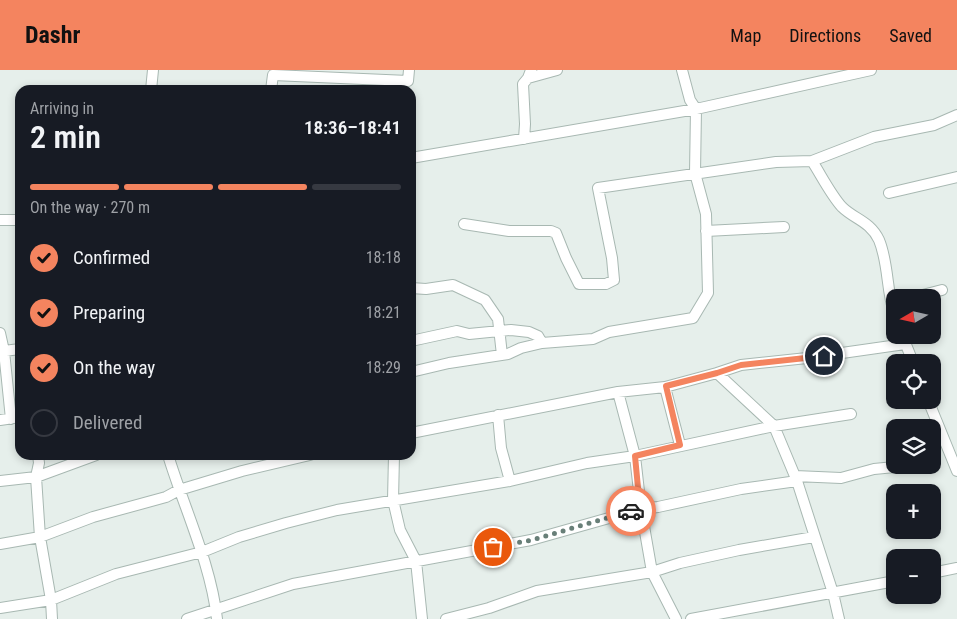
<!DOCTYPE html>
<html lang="en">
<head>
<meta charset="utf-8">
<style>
	:root { --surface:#171b24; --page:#242831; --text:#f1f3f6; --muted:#9ea1a6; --line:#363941; --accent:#f4845f }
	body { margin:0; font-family:"Roboto Condensed",sans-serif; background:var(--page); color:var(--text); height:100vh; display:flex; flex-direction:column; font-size:19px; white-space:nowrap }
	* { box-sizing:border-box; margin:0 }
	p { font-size:16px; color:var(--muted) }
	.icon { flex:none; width:28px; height:28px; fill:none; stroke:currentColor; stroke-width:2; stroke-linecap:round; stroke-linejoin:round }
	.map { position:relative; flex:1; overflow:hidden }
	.side { position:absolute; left:15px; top:15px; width:401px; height:375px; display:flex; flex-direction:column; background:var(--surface); border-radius:15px; box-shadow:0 2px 8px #0003 }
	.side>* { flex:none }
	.needle { width:32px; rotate:261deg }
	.buttons { position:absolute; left:886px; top:219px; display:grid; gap:10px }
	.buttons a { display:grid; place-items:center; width:55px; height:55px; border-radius:10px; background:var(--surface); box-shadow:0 2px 8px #0003; font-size:25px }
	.pin { position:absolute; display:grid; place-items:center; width:42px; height:42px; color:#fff; margin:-21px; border:2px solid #fff; border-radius:50%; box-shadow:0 1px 5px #0007 }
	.courier { position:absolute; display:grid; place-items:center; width:50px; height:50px; margin:-25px; border:4px solid #f4845f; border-radius:50%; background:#fff; color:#222; box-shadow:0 1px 6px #0007 }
	.headline em { font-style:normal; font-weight:600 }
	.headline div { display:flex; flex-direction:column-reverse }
	.headline { display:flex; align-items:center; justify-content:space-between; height:85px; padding:0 15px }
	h1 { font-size:32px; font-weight:600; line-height:38px }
	.bar { display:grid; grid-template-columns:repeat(4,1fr); gap:8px 5px; align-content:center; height:60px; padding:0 15px }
	.bar i { height:6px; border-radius:4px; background:var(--line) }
	.bar .selected { background:var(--accent) }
	.bar p { grid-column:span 4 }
	ol { padding:0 15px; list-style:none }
	li { display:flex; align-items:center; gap:15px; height:55px }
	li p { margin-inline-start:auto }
	li .icon { padding:5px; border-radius:50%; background:var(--accent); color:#111; stroke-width:4 }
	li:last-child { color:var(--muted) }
	li i { width:28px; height:28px; border:2px solid var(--line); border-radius:50% }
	header { display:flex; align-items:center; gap:30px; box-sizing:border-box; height:70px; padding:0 25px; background:var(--accent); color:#111 }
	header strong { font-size:24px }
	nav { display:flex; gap:28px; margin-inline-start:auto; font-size:18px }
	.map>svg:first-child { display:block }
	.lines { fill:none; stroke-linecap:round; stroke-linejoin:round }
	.minor-casing { stroke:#a8b8b2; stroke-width:12 }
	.minor { stroke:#fff; stroke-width:10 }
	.done { stroke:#687f78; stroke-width:5; stroke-dasharray:0 9 }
	.route { stroke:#f4845f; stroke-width:6 }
</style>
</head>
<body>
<header>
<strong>Dashr</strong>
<nav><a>Map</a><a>Directions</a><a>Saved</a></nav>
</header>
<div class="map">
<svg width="957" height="549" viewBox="0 0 957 549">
	<rect width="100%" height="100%" fill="#e6efeb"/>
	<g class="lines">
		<defs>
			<path id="minor" d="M528,8L557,0
				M151,20L153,0
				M271,20L273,5L408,11L409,0
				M524,69L525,54L523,14L528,8L531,0
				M411,88L696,39L871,0
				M812,91C821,105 831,125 842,137C854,149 870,151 879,170C889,194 886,221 895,246
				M889,123L957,107
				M0,150H20
				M464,154L509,161H551L556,163L566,188L579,214H606L614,210L612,188L598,118L776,92L812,91L874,67L934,55L957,45
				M706,161L784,157
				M411,218L426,219L453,215L485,230L498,249L502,285
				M911,228L942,220
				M0,263L4,281
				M902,265L913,292
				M411,271L457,261L469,264L511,260L529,262L538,266L542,273
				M411,302L449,293L508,284L521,278L542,273L593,269L609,262L693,248L708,223L706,144L695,103L696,39L690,30L682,0
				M717,303L741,295L807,288L905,274
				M665,317L680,375
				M618,322L635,386L641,439L652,502L676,549
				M928,330L957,401
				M498,345L501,378L510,411
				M11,349L4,281L20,279
				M0,350L20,347
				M411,363L618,322L665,317L717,303L774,356L797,411L833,523L839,549
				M168,385C184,438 211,494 217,549
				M394,385L393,430L400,460L416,491L422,549
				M795,406L841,408L874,399L905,396
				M36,407L96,385
				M36,407L39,393L38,385
				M0,411L36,407L40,467L51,530L0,538
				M0,474L40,467L93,447L166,427L179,420L242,401L310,385
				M932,503L957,498
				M52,549L51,530L116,504L202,482L239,467L286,453L337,440L510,411L587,393L635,386L774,356L851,344
				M187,549L293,514L531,470L641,439L658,437L741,419L797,411
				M446,549L489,538L537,521L652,502L680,493L739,480L814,467
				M691,549L895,511"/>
		</defs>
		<use href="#minor" class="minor-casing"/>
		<use href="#minor" class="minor"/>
	</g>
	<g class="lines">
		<path class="done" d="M493,477L532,470L631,441"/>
		<path class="route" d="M631,441L640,439L635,386L680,375L666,316L717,303L741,295L824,286"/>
	</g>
</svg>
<div class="buttons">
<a><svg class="needle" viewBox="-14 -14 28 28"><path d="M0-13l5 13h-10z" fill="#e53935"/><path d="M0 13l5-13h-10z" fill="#9ea1a6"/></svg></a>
<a><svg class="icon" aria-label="locate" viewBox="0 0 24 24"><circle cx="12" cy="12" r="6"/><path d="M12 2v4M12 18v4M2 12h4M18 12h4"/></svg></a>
<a><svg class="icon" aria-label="layers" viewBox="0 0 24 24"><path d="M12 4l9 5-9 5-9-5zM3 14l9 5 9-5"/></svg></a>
<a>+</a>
<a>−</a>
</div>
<div class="pin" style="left:493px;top:477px;background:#ea580c"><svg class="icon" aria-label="bag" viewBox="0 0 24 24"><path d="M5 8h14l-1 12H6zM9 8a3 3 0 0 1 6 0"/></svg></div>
<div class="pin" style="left:824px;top:286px;background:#1f2937"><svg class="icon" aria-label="home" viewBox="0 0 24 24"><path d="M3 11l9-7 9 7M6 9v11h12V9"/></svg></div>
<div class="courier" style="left:631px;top:441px"><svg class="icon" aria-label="car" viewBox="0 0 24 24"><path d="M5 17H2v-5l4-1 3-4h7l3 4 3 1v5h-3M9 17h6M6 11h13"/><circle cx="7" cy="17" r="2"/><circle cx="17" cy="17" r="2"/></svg></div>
<section class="side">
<div class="headline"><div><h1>2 min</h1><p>Arriving in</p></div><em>18:36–18:41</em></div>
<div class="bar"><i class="selected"></i><i class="selected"></i><i class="selected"></i><i></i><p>On the way · 270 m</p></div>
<ol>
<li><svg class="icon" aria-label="check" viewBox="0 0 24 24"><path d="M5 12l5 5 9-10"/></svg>Confirmed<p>18:18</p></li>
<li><svg class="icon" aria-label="check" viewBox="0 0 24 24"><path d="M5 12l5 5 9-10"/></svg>Preparing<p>18:21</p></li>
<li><svg class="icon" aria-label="check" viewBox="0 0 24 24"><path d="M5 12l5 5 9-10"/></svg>On the way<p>18:29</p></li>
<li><i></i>Delivered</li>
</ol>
</section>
</div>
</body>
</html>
